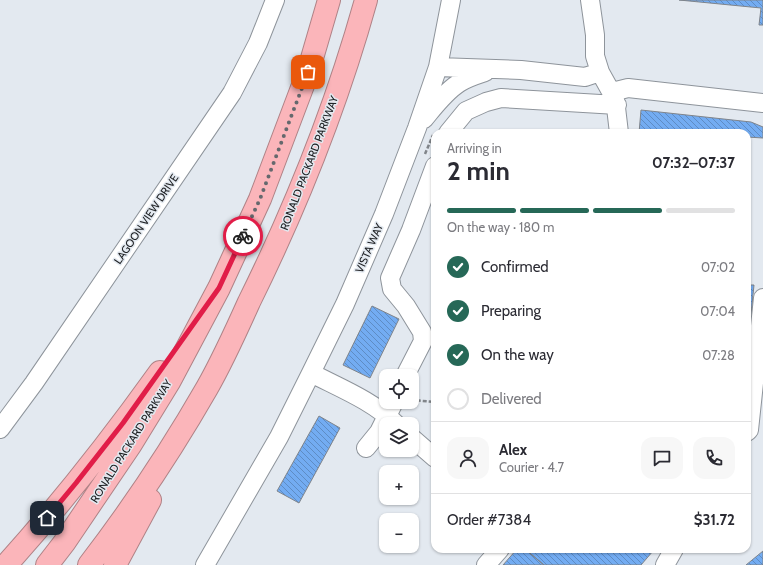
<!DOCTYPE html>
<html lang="en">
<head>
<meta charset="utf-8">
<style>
	:root { --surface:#fff; --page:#f7f7f7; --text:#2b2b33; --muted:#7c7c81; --line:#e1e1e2; --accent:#266857 }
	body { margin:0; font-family:Cabin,sans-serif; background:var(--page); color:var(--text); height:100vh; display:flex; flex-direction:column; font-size:15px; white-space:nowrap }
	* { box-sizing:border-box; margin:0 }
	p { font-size:13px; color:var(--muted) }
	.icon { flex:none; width:22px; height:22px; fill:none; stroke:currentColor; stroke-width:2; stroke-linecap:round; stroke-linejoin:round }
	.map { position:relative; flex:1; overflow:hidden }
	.panel { position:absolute; left:431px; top:129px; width:320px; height:424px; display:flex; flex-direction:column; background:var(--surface); border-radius:12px; box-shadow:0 1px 3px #0004 }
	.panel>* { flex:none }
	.controls { position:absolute; left:379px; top:369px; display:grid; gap:8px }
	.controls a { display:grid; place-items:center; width:40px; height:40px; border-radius:8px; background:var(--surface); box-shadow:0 1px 3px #0004; font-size:20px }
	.pin { position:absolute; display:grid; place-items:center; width:34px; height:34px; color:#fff; margin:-17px; border-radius:8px; box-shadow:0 2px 6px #0006 }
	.courier { position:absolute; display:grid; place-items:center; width:40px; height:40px; margin:-20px; border:3px solid #e11d48; border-radius:50%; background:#fff; color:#222; box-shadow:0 1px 5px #0007 }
	.summary em { font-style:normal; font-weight:700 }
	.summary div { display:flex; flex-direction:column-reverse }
	.summary { display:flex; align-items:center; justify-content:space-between; height:68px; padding:0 16px }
	h1 { font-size:26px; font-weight:700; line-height:30px }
	.bar { display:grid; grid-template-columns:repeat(4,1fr); gap:6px 4px; align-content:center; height:48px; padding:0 16px }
	.bar i { height:5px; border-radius:3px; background:var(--line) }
	.bar .selected { background:var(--accent) }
	.bar p { grid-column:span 4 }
	.line { display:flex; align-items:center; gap:10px; padding:0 16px; border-top:1px solid var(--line) }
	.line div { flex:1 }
	.round { display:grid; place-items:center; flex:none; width:42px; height:42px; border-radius:12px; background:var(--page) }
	ol { padding:0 16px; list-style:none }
	li { display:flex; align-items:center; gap:12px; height:44px }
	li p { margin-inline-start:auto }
	li .icon { padding:4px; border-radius:50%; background:var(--accent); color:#fff; stroke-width:4 }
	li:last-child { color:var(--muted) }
	li i { width:22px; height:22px; border:2px solid var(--line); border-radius:50% }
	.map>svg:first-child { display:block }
	.building { fill:url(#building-back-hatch); stroke:#7f848b }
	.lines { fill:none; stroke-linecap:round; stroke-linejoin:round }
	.minor-casing { stroke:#8e949b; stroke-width:20 }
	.highway-casing { stroke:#af8286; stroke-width:24 }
	.path { stroke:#81858a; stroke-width:2.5; stroke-dasharray:4 2; stroke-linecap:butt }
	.minor { stroke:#fff; stroke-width:18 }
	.highway { stroke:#fbb5ba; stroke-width:22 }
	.done { stroke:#65686d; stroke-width:4; stroke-dasharray:0 7.2 }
	.route { stroke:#e11d48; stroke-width:5 }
	.labels { text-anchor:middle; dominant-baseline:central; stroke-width:3; stroke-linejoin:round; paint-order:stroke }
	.street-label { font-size:11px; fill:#212326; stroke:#e3e9f0 }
</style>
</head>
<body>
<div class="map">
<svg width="763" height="565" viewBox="0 0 763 565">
	<defs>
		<pattern id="building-back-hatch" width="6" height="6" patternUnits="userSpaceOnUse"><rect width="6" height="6" fill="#73acf2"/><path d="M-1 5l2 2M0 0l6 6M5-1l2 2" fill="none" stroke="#5e8cc4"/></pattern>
	</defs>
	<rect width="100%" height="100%" fill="#e3e9f0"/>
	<path class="building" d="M679,0H763V25H759L761,8Z
		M641,110L751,122L763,127V138L747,137V133H639Z
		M747,285H754L747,354Z
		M372,306L399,319L370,378L343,365Z
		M319,416L340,428L299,503L277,491Z
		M517,549H525L544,565H503Z
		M525,549H650L653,551L641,565H544Z
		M763,551V565H746Z"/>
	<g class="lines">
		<defs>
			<path id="minor" d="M590,0L595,35V56L600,72L615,99L619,133
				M438,67L521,70L585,77L600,72
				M612,92L628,88L763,103
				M424,119C434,107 445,92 459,83C466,78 476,75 485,72
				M448,133L466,111L486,102L501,98L617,105
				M311,373C340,388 373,401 396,424
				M405,376L423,341L422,332L406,306L392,289L390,278L411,230L435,166
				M0,429L34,383L232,93L258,43L275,0
				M747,432L749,430L763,298
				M412,438L435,458
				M366,448L379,432L394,402
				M205,565L279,437L311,373L345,304L384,214L417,128L438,67L451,0
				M486,565L500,549
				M665,565L674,549"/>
			<path id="highway" d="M6,565C61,504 112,439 160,372
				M47,565L64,543L131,444L169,382L219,288L260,199L308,72L329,0
				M89,565C132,509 172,449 207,388C223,360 236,331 249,302C297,205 337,104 366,0
				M115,565L150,500"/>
		</defs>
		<use href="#minor" class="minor-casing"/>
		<use href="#highway" class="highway-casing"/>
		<path class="path" d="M425,154L433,135
			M412,398L413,400L435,402"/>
		<use href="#minor" class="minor"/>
		<use href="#highway" class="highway"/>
	</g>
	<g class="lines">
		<path class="done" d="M243,236L260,199L308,72"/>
		<path class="route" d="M47,518L76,483L123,423L219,288L243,236"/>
	</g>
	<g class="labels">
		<g class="street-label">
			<text transform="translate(309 163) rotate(-69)">RONALD PACKARD PARKWAY</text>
			<text transform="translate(146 219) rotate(-56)">LAGOON VIEW DRIVE</text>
			<text transform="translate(369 248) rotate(-66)">VISTA WAY</text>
			<text transform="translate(131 441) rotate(-58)">RONALD PACKARD PARKWAY</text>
		</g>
	</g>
</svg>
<div class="controls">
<a><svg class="icon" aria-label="locate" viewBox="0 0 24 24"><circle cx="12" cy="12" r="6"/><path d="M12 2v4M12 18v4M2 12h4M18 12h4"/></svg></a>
<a><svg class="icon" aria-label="layers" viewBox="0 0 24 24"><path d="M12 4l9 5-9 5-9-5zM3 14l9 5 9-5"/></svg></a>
<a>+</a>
<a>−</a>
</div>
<div class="pin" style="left:308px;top:72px;background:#ea580c"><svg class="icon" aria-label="bag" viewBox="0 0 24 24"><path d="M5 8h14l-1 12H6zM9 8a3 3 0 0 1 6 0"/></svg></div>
<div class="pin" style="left:47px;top:518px;background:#1f2937"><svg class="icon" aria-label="home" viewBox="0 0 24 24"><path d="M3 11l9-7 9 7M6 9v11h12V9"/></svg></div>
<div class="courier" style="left:243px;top:236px"><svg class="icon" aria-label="bike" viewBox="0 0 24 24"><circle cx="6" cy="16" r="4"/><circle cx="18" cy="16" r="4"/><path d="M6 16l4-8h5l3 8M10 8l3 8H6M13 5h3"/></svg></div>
<section class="panel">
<div class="summary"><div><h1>2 min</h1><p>Arriving in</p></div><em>07:32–07:37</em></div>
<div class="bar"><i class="selected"></i><i class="selected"></i><i class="selected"></i><i></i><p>On the way · 180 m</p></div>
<ol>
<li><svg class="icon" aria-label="check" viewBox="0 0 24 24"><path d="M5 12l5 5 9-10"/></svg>Confirmed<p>07:02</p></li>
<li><svg class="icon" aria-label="check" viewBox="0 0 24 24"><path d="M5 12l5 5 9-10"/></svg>Preparing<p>07:04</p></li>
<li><svg class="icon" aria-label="check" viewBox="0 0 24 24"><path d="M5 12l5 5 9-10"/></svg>On the way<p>07:28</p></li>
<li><i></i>Delivered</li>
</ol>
<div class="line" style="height:72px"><a class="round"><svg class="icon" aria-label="person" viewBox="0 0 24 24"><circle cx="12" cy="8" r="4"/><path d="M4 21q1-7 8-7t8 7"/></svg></a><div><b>Alex</b><p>Courier · 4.7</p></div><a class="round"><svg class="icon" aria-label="chat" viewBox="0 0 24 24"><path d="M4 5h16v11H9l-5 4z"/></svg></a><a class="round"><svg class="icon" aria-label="phone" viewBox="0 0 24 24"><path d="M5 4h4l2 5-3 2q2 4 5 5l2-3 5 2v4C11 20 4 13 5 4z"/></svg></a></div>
<div class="line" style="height:52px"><div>Order #7384</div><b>$31.72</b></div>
</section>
</div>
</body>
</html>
